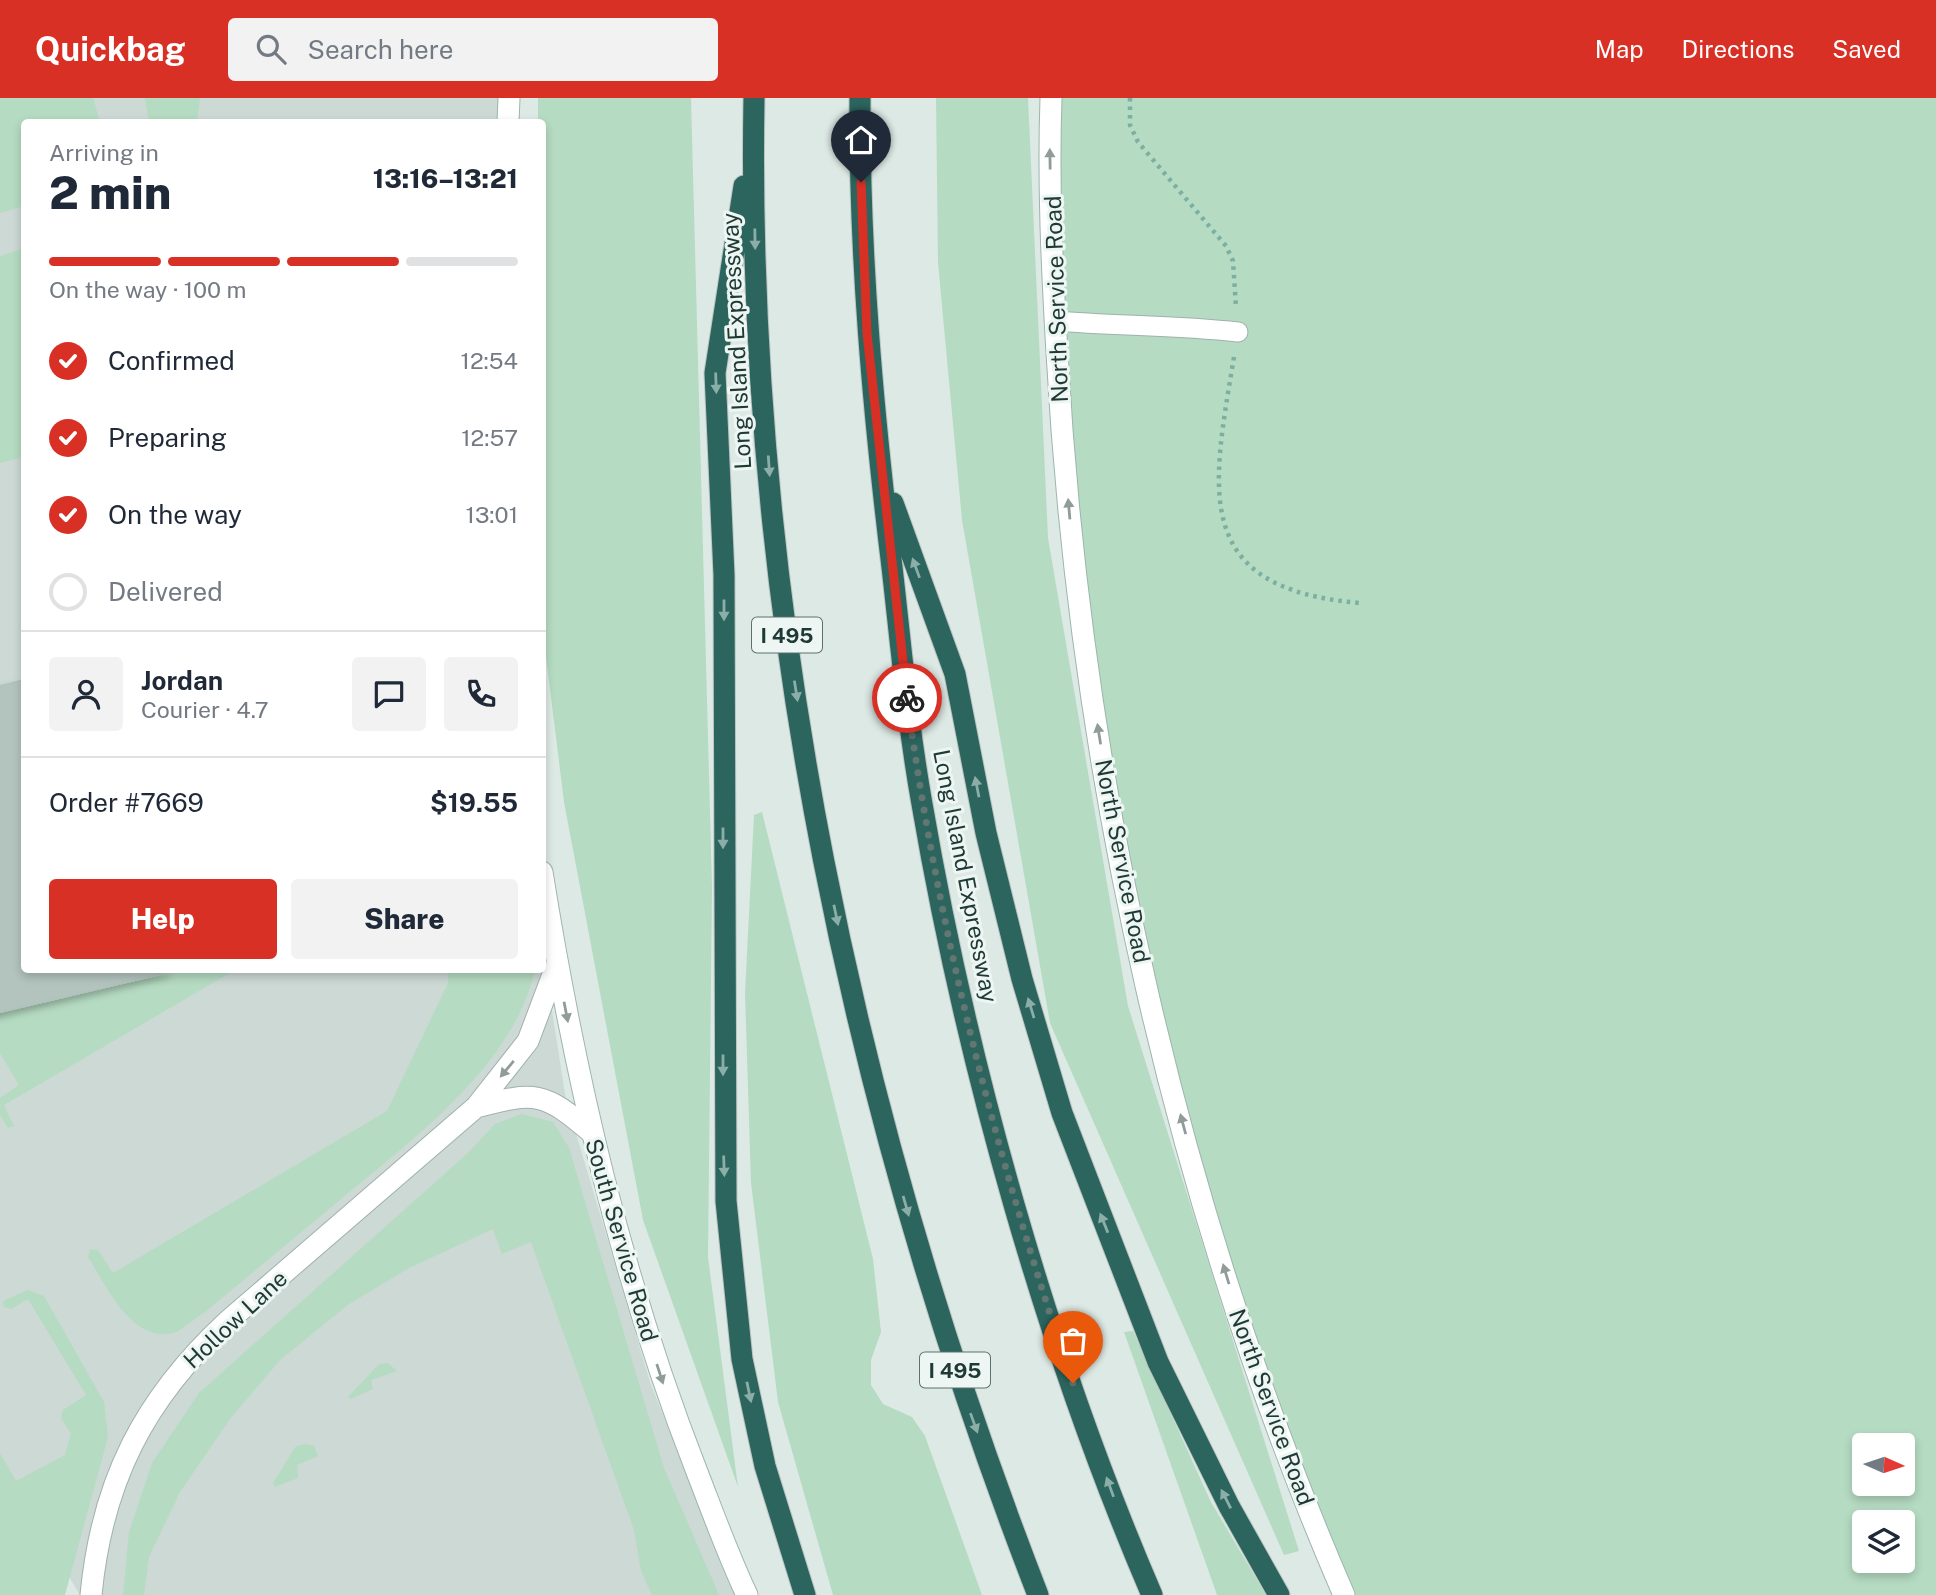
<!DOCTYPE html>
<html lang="en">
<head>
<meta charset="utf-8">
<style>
	:root { --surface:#fff; --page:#f2f2f3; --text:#1f2937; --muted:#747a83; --line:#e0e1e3; --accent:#d93025 }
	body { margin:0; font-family:"Public Sans",sans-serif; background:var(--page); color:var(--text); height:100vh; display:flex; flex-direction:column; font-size:26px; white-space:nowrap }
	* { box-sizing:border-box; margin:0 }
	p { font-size:23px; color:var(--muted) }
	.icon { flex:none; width:38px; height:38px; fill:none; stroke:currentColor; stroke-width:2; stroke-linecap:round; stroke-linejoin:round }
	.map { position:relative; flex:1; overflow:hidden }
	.sheet { position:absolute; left:21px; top:21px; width:525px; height:854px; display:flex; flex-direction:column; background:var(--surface); border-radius:7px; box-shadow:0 4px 10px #0003 }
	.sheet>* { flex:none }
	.needle { width:46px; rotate:93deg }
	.fabs { position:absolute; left:1852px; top:1335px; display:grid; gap:14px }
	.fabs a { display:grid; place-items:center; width:63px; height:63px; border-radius:7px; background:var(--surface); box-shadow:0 4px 10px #0003; font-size:35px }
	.pin { position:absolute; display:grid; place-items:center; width:60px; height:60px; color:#fff; margin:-72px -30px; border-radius:50% 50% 50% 0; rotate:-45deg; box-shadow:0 0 7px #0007 }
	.pin .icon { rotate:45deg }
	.courier { position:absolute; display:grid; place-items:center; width:70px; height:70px; margin:-35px; border:5px solid #d93025; border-radius:50%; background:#fff; color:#222; box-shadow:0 2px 9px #0007 }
	.head em { font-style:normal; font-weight:800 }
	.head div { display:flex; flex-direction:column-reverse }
	.head { display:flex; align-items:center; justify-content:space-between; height:119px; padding:0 28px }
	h1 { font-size:46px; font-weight:800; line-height:52px }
	.bar { display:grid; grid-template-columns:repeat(4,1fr); gap:10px 7px; align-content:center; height:84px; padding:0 28px }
	.bar i { height:9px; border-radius:5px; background:var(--line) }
	.bar .active { background:var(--accent) }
	.bar p { grid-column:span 4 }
	.line { display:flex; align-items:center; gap:18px; padding:0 28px; border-top:2px solid var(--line) }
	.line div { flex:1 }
	.round { display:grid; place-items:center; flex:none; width:74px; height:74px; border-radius:7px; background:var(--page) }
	ol { padding:0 28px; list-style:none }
	li { display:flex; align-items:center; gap:21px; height:77px }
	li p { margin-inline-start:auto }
	li .icon { padding:7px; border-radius:50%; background:var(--accent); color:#fff; stroke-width:4 }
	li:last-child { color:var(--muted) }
	li i { width:38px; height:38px; border:4px solid var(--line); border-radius:50% }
	.primary-button { display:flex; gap:14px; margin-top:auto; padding:14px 28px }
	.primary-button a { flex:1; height:80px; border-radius:7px; background:var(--accent); color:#fff; font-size:28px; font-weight:800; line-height:80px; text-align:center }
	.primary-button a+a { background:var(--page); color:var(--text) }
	header { display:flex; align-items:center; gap:42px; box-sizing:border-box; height:98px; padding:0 35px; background:var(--accent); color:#fff }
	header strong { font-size:33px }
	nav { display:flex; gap:38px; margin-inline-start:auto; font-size:24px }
	.search { width:490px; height:63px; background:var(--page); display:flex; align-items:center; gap:18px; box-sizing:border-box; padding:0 24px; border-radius:7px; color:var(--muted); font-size:26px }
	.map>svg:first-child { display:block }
	.built { fill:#ccd9d4 }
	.green { fill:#b5dbc2; fill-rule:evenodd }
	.building { fill:#b3c4be; stroke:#b0c3bc; stroke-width:2; filter:url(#shadow) }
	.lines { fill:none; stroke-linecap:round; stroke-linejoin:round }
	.service-casing { stroke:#a0b1ac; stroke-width:21 }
	.tertiary-casing { stroke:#a0b1ac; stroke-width:23 }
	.secondary-casing { stroke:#9db5ae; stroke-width:23 }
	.motorway-casing { stroke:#bcc4c2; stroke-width:23 }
	.path { stroke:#7daea2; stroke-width:4.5; stroke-dasharray:3.5 5; stroke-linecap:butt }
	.service { stroke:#fff; stroke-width:19 }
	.tertiary { stroke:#fff; stroke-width:21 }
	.secondary { stroke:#fff; stroke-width:21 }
	.motorway { stroke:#2b655e; stroke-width:21 }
	.oneway { fill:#8f9c9a }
	.oneway2 { fill:#8caea8 }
	.done { stroke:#627772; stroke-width:7; stroke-dasharray:0 12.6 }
	.route { stroke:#d93025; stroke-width:9 }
	.labels { text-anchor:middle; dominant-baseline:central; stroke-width:6; stroke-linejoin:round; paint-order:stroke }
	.shield { fill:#edf6f3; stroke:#5d726d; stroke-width:2 }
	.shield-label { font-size:21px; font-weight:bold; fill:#1f3934 }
	.street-label { font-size:23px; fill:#1f3934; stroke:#edf6f3 }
</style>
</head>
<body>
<header>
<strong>Quickbag</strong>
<div class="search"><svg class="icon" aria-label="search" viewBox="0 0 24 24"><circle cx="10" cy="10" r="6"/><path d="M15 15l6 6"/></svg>Search here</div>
<nav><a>Map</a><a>Directions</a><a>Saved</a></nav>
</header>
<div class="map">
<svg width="1936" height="1497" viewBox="0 0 1936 1497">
	<defs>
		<filter id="shadow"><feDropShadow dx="-6" dy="6" stdDeviation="3.5" flood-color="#0004"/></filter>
	</defs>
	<rect width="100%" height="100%" fill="#dde9e5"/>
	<path class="built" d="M0,0H505L504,24H24V234L0,239Z
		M24,319V872H542L543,855L566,1002L650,1284L735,1497H80L0,1365V326Z"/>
	<path class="green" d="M0,0H93L100,24H24V108L0,115Z
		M145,0H200L197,24H149Z
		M538,0H691L712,790L708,1159L738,1389L643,1122L564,704L545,551L543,497L542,24H538Z
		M936,0H1028L1048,440L1128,908L1299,1453L1284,1457L1050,925L962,422L938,165Z
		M1051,0H1936V1497H1344L1323,1448L1164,955L1073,457ZM1864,1348H1902V1386H1864ZM1864,1424H1902V1463H1864Z
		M24,150V359L0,365V158Z
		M762,714L873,1161L881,1234L871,1262V1287L883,1306L912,1319L925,1338L982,1497H833L778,1304L751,1085L745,895L754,717Z
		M183,872H235L4,1007L14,1028L8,1030L0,1017V1000L19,987L0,955V915Z
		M448,872H535C513,968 414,1040 341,1101C296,1138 251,1176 205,1214C196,1219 183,1232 173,1235C131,1245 106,1187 88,1159L90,1151L98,1152L113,1175L387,1013L448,885Z
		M522,1016L553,1024L569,1050L664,1370L719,1497H652L641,1473L634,1432L531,1144L502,1156L493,1131L409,1170L349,1206L280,1262L230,1321L180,1394L149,1459L144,1497H123L129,1434L152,1365L199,1295L469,1054L495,1026Z
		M28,1192L44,1198L104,1304L108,1339L65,1497H0V1355L16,1383L65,1357L71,1336L61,1320L63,1312L86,1297L28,1201L11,1211L4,1209L3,1203Z
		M1133,1233L1211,1404L1266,1497H1217L1124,1234Z
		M388,1265L397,1273L371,1282L373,1291L350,1301L348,1299L379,1266Z
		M306,1346L314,1348L318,1358L297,1367L298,1380L275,1389L273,1385L296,1348Z"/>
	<path class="building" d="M24,582V872H177L0,914V588Z"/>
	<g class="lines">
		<defs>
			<path id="service" d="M1055,223C1116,228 1177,227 1238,234"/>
			<path id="tertiary" d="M476,1009C536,993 544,994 591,1034
				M91,1497C102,1383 144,1301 228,1223L476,1009L528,943L557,866"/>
			<path id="secondary" d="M1051,0C1048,85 1052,170 1057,255C1080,676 1176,1109 1344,1497
				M508,24L509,0
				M542,774C575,980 621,1180 697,1374C713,1415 728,1457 747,1497"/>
			<path id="motorway" d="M754,0C745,511 854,1023 1038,1497
				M860,0C859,157 873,313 892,469C901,548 908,628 922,706C967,968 1047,1253 1152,1497
				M744,88L715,275L724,477L726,1103L742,1261L765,1368L805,1497
				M893,405L955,576L986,735L1022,881L1062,1015L1158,1264L1229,1408L1279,1497"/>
		</defs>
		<use href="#service" class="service-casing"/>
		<use href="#tertiary" class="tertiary-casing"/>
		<use href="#secondary" class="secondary-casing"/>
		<use href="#motorway" class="motorway-casing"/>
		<path class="path" d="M1130,0V27L1138,44L1226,148L1233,163L1236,209
			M1234,259C1212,391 1189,491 1360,505"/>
		<use href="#service" class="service"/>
		<use href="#tertiary" class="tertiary"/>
		<use href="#secondary" class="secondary"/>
		<use href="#motorway" class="motorway"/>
	</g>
	<defs><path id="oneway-solid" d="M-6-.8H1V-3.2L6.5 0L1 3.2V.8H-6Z" transform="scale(1.75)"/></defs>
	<g class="oneway">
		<use href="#oneway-solid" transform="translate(1050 61) rotate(-91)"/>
		<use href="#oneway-solid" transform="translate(1069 411) rotate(-95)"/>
		<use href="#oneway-solid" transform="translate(1099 636) rotate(-99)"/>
		<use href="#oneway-solid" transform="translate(566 914) rotate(79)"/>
		<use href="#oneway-solid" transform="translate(507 971) rotate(130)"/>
		<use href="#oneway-solid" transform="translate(1183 1026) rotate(-105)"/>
		<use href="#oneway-solid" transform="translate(1226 1176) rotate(-107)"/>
		<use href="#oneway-solid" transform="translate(660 1276) rotate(72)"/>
	</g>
	<g class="oneway2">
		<use href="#oneway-solid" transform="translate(755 141) rotate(89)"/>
		<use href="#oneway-solid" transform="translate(716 285) rotate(88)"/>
		<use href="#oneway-solid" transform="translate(769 368) rotate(86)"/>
		<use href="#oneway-solid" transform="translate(916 470) rotate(-110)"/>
		<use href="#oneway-solid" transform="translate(724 512) rotate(90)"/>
		<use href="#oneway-solid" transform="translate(796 593) rotate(81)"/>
		<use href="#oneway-solid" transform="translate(977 689) rotate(-101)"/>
		<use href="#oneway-solid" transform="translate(723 740) rotate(90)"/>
		<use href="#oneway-solid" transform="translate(836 817) rotate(78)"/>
		<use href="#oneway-solid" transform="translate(1031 910) rotate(-107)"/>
		<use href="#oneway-solid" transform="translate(723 967) rotate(90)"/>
		<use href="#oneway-solid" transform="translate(724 1068) rotate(88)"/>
		<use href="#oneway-solid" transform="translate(906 1108) rotate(74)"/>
		<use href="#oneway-solid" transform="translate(1104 1125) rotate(-112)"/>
		<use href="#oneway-solid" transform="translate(749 1294) rotate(78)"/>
		<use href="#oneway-solid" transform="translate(974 1325) rotate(70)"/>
		<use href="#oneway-solid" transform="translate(1110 1389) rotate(-110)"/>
		<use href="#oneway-solid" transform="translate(1226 1401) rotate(-117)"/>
	</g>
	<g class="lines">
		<path class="done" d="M907,600C938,833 997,1062 1073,1285"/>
		<path class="route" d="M861,84L867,235L907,600"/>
	</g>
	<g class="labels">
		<g class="shield">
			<rect x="752" y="519.5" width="70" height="35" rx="5"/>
			<rect x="920" y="1254.5" width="70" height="35" rx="5"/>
		</g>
		<g class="shield-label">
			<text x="787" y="537">I 495</text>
			<text x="955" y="1272">I 495</text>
		</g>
		<g class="street-label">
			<text transform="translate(1056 201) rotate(-92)">North Service Road</text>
			<text transform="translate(736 243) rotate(-93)">Long Island Expressway</text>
			<text transform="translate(1123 763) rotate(79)">North Service Road</text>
			<text transform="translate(966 778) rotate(79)">Long Island Expressway</text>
			<text transform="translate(622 1142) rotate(74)">South Service Road</text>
			<text transform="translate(235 1221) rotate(-43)">Hollow Lane</text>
			<text transform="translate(1272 1309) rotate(70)">North Service Road</text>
		</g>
	</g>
</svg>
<div class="fabs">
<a><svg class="needle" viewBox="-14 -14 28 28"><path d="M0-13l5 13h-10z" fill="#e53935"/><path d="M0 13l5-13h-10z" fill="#747a83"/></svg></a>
<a><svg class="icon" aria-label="layers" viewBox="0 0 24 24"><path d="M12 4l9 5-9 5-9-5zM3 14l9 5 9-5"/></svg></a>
</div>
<div class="pin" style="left:1073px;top:1285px;background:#ea580c"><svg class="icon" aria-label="bag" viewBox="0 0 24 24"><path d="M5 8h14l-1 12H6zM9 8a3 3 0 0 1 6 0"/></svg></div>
<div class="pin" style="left:861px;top:84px;background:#1f2937"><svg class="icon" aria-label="home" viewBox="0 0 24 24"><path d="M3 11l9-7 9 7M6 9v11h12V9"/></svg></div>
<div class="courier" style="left:907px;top:600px"><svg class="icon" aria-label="bike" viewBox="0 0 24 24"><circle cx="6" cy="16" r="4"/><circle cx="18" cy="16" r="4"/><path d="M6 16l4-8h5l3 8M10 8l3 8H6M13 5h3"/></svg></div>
<section class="sheet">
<div class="head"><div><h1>2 min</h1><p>Arriving in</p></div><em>13:16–13:21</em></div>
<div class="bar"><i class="active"></i><i class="active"></i><i class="active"></i><i></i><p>On the way · 100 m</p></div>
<ol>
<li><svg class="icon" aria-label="check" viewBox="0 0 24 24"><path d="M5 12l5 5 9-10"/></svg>Confirmed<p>12:54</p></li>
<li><svg class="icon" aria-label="check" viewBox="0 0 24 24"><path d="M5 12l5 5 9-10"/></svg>Preparing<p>12:57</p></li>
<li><svg class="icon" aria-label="check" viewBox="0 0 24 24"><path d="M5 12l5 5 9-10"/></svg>On the way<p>13:01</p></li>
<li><i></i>Delivered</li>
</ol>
<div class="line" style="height:126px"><a class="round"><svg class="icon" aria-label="person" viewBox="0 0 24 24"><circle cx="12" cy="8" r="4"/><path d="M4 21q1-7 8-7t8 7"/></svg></a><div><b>Jordan</b><p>Courier · 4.7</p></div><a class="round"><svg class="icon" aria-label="chat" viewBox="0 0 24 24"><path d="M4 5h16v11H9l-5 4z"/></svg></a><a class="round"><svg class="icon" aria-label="phone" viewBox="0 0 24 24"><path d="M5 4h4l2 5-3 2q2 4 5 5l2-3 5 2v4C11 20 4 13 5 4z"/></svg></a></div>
<div class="line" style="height:91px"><div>Order #7669</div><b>$19.55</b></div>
<div class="primary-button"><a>Help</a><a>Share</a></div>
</section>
</div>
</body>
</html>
